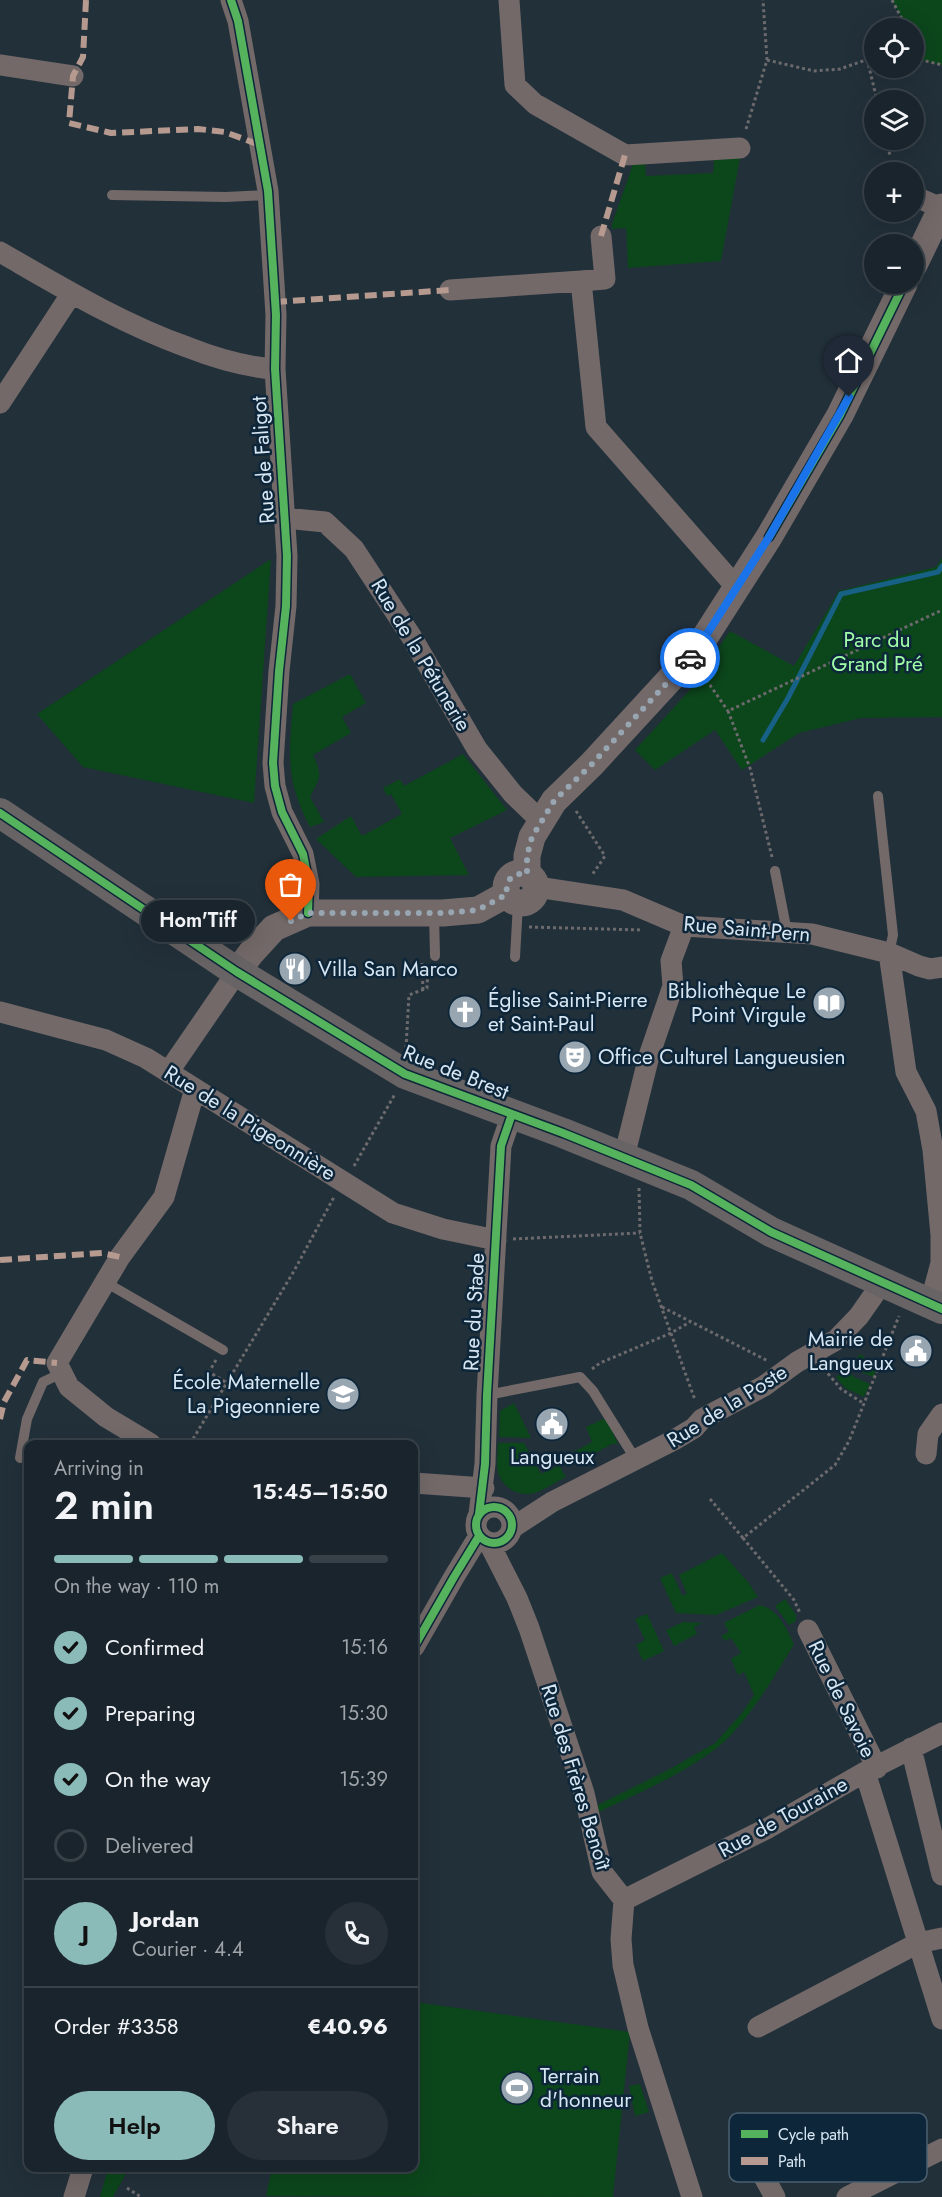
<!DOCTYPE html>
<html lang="en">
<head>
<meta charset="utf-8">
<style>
	:root { --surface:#1a242c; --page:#273038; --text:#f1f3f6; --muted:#9fa4a9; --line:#384148; --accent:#8bbbb9 }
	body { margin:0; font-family:Jost,sans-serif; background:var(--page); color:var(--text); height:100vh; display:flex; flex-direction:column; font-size:22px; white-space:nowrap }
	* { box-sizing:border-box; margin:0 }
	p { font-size:20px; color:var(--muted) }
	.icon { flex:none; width:33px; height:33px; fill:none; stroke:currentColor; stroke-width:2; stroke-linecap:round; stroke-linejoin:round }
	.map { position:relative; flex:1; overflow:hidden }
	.panel { position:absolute; left:24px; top:1440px; width:394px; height:732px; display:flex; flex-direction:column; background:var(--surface); border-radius:12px; box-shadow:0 6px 24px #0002,0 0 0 2px var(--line) }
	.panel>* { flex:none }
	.fabs { position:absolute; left:864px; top:18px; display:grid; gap:12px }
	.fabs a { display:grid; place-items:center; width:60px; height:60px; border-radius:50%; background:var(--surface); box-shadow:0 6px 24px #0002,0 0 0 2px var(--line); font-size:30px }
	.pin { position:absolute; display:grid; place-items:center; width:51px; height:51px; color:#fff; margin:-62px -26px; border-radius:50% 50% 50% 0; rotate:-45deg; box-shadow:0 0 6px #0007 }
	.pin .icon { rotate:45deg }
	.courier { position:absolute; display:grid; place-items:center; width:60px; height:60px; margin:-30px; border:4px solid #1a73e8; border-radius:50%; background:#fff; color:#222; box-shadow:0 2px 8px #0007 }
	.bubble { position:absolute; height:42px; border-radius:21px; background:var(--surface); box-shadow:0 6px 24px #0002,0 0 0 2px var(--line); font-size:20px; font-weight:600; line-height:42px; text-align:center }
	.overview em { font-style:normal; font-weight:600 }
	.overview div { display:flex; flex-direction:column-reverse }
	.overview { display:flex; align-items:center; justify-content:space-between; height:102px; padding:0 30px }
	h1 { font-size:39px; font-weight:600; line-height:45px }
	.bar { display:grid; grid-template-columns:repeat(4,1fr); gap:9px 6px; align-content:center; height:72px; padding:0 30px }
	.bar i { height:8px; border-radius:4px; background:var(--line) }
	.bar .selected { background:var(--accent) }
	.bar p { grid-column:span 4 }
	.line { display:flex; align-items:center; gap:15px; padding:0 30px; border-top:2px solid var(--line) }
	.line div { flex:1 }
	.round { display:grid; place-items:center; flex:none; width:63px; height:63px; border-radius:32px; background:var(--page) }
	ol { padding:0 30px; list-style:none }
	li { display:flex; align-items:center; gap:18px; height:66px }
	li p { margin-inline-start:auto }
	li .icon { padding:6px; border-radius:50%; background:var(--accent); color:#111; stroke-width:4 }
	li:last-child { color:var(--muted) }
	li i { width:33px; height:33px; border:3px solid var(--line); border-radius:50% }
	.button { display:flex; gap:12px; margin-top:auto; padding:12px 30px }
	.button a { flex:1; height:69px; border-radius:36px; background:var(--accent); color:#111; font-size:24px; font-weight:600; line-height:69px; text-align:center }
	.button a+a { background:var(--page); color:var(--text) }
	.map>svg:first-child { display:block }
	.green { fill:#0c461b }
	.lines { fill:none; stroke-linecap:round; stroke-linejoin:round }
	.stream { stroke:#186186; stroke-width:5 }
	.path { stroke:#6c6a6c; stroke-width:3; stroke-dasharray:3 3; stroke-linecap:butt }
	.service { stroke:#736969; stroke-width:10 }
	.minor { stroke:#736969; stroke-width:21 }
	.tertiary { stroke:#736969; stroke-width:27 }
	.secondary { stroke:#686364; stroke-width:30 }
	.quiet { stroke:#b69a8f; stroke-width:6; stroke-dasharray:12 6; stroke-linecap:butt }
	.cycleway-casing { stroke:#0d2639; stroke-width:11 }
	.cycleway { stroke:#56b35d; stroke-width:8 }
	.done { stroke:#98a6b2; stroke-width:6; stroke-dasharray:0 10.8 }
	.route { stroke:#1a73e8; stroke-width:8 }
	.labels { text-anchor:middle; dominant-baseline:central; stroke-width:5; stroke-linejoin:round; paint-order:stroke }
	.street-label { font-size:21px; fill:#d7e6f3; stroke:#0d2639 }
	.park-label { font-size:21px; fill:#a0ffa8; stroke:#0d2639 }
	.poi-label { font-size:21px; fill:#d7e6f3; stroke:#0d2639; text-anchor:start }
	.key { fill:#0d2639; stroke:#4a6071; stroke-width:1.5 }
	.key-label { font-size:16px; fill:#d7e6f3 }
</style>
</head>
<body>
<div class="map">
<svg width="942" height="2197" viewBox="0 0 942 2197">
	<rect width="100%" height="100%" fill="#22303a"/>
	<path class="green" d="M892,0H942V65L914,58V28H897L901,17Z
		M740,158L721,261L628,268L626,228L612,229V224L633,164L645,163L646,176L713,173L714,160Z
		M942,558V717L861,718L799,733L742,770L715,730L655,770L635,750L689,691L730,631L794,666L839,591L936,567Z
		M271,559L254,803L83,767L37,714Z
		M350,674L366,703L342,717L351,733L313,755C323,776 320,777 310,797L324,822L310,827C285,780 289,754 293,704Z
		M463,754L507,810L450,838L469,875L356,877L316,839L351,816L362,836L402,814L391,794L387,796L383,788L400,779L404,786Z
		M861,1354L868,1361L878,1366L873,1377L859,1371L851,1363Z
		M846,1368L854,1377L870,1384L864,1397L845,1388L836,1377Z
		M514,1403L531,1438L499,1437L500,1411Z
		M603,1419L607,1421L618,1444H612L573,1465L568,1455L592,1442L586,1427Z
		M498,1443H524L541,1474L559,1465L566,1477C556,1482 546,1489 535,1493C527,1495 519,1494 512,1490C493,1478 497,1463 498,1443Z
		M722,1553L748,1582L758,1597L716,1615L676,1613L660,1578L672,1573L682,1595L687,1594L679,1575Z
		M785,1599L796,1615V1621L789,1625L775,1606Z
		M760,1605C779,1610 786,1628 794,1644C775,1676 756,1708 731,1735C701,1767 638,1793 599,1812L598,1805L670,1769L715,1743L742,1713L754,1695L744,1672L738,1675L731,1659L741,1653L731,1638L725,1641L721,1636L729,1632L724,1623Z
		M647,1614L664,1651L643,1661L636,1645L645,1640L635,1619Z
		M683,1622L703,1623L694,1627L697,1634L674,1646L666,1630Z
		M414,2002L630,2032L613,2197L266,2196L272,2168H414Z
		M640,2084L649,2112L635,2116L629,2086Z
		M108,2168H129L113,2197H100Z"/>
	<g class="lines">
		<path class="stream" d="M763,740L788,698L841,594L938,572L942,566"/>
		<path class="path" d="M892,0L901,17L897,28
			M914,58L942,65
			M867,59L877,100
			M767,60L814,71L840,69L874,57
			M746,129L767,60L763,0
			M886,140L890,155
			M703,675L728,711
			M576,811L605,856L592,875
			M772,857L750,768L728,711L942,610
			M529,927L642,930
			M422,963L423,991
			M406,1048L409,995L427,988L428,968
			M354,1166L395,1094
			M639,1188L640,1233L652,1281L695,1400
			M513,1239L640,1233
			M662,1307L768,1361
			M216,1360L209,1372L227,1383
			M592,1369L600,1363L671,1333L690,1322
			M824,1369L841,1389L863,1403
			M190,1444L294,1271L334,1197
			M710,1499L743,1538L835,1465L849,1441L899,1316
			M743,1538L794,1600L800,1613
			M127,2188L141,2197"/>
		<path class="service" d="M112,195L226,197L268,195
			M878,796L893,935L889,953
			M775,871L787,932
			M434,913L435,956
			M515,957L518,904
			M105,1282L223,1350
			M487,1395L580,1377L593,1391L636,1460
			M20,1458L27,1419L43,1382L62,1373"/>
		<path class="minor" d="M231,0L238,21L268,191L276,315L275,369L287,556L286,606L279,671L273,763L275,786L282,812L303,854L309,884L308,913
			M509,0L515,85L535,104L625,155L740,148
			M0,65L73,76
			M894,171V172
			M914,196L941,208
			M0,252C61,287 120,323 187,347C215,358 245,367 275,369
			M581,281L605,279L601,236
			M450,290L581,281L596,427L737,588
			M0,403L72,293
			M285,518L325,522L354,549L411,636L477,749L513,794L541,821
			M537,887L623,900L684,926L812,934L889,953L919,966L930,969L942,967
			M889,953L906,1072L926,1111L933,1150L941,1235V1263L930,1304
			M0,1012L106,1040L146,1058L393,1213L443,1229L496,1240
			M169,1071L237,972
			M624,1157L649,1056L673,986L671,961L684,926
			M151,1444L106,1417L69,1387L57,1363L120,1257L164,1197L195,1089
			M926,1454L928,1434L942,1414
			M414,1483L484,1488
			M476 1525a18 18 0 1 1 36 0a18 18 0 1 1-36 0Z
			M479,1514L485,1464L487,1395L501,1146L512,1114
			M512,1528L552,1502L674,1440L694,1428L702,1419L764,1386L797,1362L836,1340L859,1316L882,1283
			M489,1543L517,1598L529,1628L584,1793L602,1872L624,1900L621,1939L623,1965L638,2028L692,2197
			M808,1630L877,1768
			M414,1647L454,1577L479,1536
			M911,1748L942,1875
			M865,1772L942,2019
			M624,1900L768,1828L865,1772L942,1733
			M758,2027L918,1943L942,1938
			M764,2177L775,2197
			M74,2197L83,2168
			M847,2197L942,2149"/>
		<path class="tertiary" d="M914,265L942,207
			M506 888a15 15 0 1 1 30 0a15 15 0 1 1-30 0Z
			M527,874V856L532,837L554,801L592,764L696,651L769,537L840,415L904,284
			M237,972L251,953L274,928L308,913H443L478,910L507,894"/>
		<path class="secondary" d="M0,813L237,972L405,1074L563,1133L691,1185L771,1232L942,1309"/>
		<path class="quiet" d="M86,0L83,57L73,76L69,123L111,133L198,129L225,132L260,145
			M601,236L625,155
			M275,302L450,290
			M0,1260L102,1253L120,1257
			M0,1419L4,1402L27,1360L57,1363"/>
		<defs>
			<path id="cycleway" d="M231,0L238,21L268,191L276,315L275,369L287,556L286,606L279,671L273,763L275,786L282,812L303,854L309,884L308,913
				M769,537L840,415L904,284
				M0,813L237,972L405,1074L563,1133L691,1185L771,1232L942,1309
				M476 1525a18 18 0 1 1 36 0a18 18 0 1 1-36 0Z
				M479,1514L485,1464L487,1395L501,1146L512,1114
				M414,1647L454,1577L479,1536"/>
		</defs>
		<use href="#cycleway" class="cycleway-casing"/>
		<use href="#cycleway" class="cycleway"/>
	</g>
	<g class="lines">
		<path class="done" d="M291,921L308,913H443L478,910L507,894C505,880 513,872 527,874V856L532,837L554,801L592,764L690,658"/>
		<path class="route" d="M690,658L696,651L769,537L849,397"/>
	</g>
	<defs>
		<symbol id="restaurant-disc" viewBox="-11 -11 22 22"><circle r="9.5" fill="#98a6b2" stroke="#0d2639"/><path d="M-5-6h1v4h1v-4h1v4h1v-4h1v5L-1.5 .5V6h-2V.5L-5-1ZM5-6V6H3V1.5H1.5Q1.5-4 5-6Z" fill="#fff"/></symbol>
		<symbol id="library-disc" viewBox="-11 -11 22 22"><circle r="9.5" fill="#98a6b2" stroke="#0d2639"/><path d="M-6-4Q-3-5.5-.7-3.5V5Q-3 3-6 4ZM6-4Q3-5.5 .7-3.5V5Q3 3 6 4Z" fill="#fff"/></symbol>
		<symbol id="church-disc" viewBox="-11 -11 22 22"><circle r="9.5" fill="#98a6b2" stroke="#0d2639"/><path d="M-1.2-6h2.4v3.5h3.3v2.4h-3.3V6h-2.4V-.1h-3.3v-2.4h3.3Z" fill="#fff"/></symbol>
		<symbol id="theatre-disc" viewBox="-11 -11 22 22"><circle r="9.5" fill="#98a6b2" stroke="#0d2639"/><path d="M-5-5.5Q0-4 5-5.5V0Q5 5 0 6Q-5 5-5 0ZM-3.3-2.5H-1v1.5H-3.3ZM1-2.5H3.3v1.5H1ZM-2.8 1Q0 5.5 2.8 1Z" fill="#fff"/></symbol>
		<symbol id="civic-disc" viewBox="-11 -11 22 22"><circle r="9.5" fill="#98a6b2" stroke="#0d2639"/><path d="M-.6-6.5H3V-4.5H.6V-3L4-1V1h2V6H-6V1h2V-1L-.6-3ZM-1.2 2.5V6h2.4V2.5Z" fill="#fff"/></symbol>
		<symbol id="school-disc" viewBox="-11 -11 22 22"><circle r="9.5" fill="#98a6b2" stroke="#0d2639"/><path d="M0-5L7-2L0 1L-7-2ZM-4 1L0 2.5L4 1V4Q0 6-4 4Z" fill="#fff"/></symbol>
		<symbol id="stadium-disc" viewBox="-11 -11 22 22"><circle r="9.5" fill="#98a6b2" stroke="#0d2639"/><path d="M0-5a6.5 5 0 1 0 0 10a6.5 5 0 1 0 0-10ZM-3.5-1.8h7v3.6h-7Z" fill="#fff"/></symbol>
	</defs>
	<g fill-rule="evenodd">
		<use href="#restaurant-disc" x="276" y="950" width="38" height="38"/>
		<use href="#library-disc" x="810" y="984" width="38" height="38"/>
		<use href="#church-disc" x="446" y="993" width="38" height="38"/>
		<use href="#theatre-disc" x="556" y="1038" width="38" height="38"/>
		<use href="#civic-disc" x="897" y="1332" width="38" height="38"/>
		<use href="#school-disc" x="324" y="1375" width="38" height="38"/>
		<use href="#civic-disc" x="533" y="1405" width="38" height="38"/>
		<use href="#stadium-disc" x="498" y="2069" width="38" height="38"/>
	</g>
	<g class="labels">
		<g class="street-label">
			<text transform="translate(263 460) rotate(-94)">Rue de Faligot</text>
			<text transform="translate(421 655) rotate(59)">Rue de la Pétunerie</text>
			<text transform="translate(747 929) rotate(5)">Rue Saint-Pern</text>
			<text transform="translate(456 1072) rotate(22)">Rue de Brest</text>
			<text transform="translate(250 1123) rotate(32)">Rue de la Pigeonnière</text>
			<text transform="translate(474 1312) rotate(-87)">Rue du Stade</text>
			<text transform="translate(727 1406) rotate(-32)">Rue de la Poste</text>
			<text transform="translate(842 1699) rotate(64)">Rue de Savoie</text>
			<text transform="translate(576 1777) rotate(73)">Rue des Frères Benoît</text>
			<text transform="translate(783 1817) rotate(-29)">Rue de Touraine</text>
		</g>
		<g class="park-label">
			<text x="877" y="640">Parc du<tspan x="877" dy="24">Grand Pré</tspan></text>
		</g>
		<g class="poi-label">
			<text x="318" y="969">Villa San Marco</text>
			<text x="806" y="991" text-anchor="end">Bibliothèque Le<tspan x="806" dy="24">Point Virgule</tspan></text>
			<text x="488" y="1000">Église Saint-Pierre<tspan x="488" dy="24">et Saint-Paul</tspan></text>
			<text x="598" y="1057">Office Culturel Langueusien</text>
			<text x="893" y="1339" text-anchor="end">Mairie de<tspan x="893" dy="24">Langueux</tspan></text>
			<text x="320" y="1382" text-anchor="end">École Maternelle<tspan x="320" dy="24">La Pigeonniere</tspan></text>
			<text x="552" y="1457" text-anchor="middle">Langueux</text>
			<text x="540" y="2076">Terrain<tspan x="540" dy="24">d'honneur</tspan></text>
		</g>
	</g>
	<rect x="729" y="2113" width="198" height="69" rx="9" class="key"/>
	<rect x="741" y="2130" width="27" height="8" fill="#56b35d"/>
	<rect x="741" y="2157" width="27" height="8" fill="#b69a8f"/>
	<g class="key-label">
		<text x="778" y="2140">Cycle path</text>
		<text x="778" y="2167">Path</text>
	</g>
</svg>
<div class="fabs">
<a><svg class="icon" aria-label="locate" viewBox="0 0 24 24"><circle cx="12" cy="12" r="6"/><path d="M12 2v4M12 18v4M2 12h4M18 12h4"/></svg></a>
<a><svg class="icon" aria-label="layers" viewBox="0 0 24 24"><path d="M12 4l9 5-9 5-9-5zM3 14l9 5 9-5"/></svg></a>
<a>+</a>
<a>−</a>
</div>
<div class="pin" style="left:291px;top:921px;background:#ea580c"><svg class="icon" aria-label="bag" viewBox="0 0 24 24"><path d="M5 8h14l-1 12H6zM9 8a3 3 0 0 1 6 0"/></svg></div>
<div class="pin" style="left:849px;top:397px;background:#1f2937"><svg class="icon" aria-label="home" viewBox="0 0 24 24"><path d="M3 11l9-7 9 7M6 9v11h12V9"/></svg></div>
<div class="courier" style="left:690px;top:658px"><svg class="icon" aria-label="car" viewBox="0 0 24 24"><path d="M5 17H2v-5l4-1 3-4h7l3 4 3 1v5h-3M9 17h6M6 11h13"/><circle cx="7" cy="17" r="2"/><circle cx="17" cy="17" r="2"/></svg></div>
<div class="bubble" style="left:141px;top:900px;width:114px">Hom'Tiff</div>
<section class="panel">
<div class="overview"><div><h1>2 min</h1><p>Arriving in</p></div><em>15:45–15:50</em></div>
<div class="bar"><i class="selected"></i><i class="selected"></i><i class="selected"></i><i></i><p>On the way · 110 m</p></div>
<ol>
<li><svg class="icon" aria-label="check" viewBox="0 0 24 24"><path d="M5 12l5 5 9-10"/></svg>Confirmed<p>15:16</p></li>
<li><svg class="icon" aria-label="check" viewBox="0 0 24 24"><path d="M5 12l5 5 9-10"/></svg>Preparing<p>15:30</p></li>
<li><svg class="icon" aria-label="check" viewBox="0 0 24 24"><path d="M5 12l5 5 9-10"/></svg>On the way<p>15:39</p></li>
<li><i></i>Delivered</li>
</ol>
<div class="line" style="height:108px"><b class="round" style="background:var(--accent);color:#111">J</b><div><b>Jordan</b><p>Courier · 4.4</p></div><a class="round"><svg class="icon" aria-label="phone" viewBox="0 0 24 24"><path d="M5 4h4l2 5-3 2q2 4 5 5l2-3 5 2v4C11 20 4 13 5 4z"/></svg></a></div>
<div class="line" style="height:78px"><div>Order #3358</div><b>€40.96</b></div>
<div class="button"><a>Help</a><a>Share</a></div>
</section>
</div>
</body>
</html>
